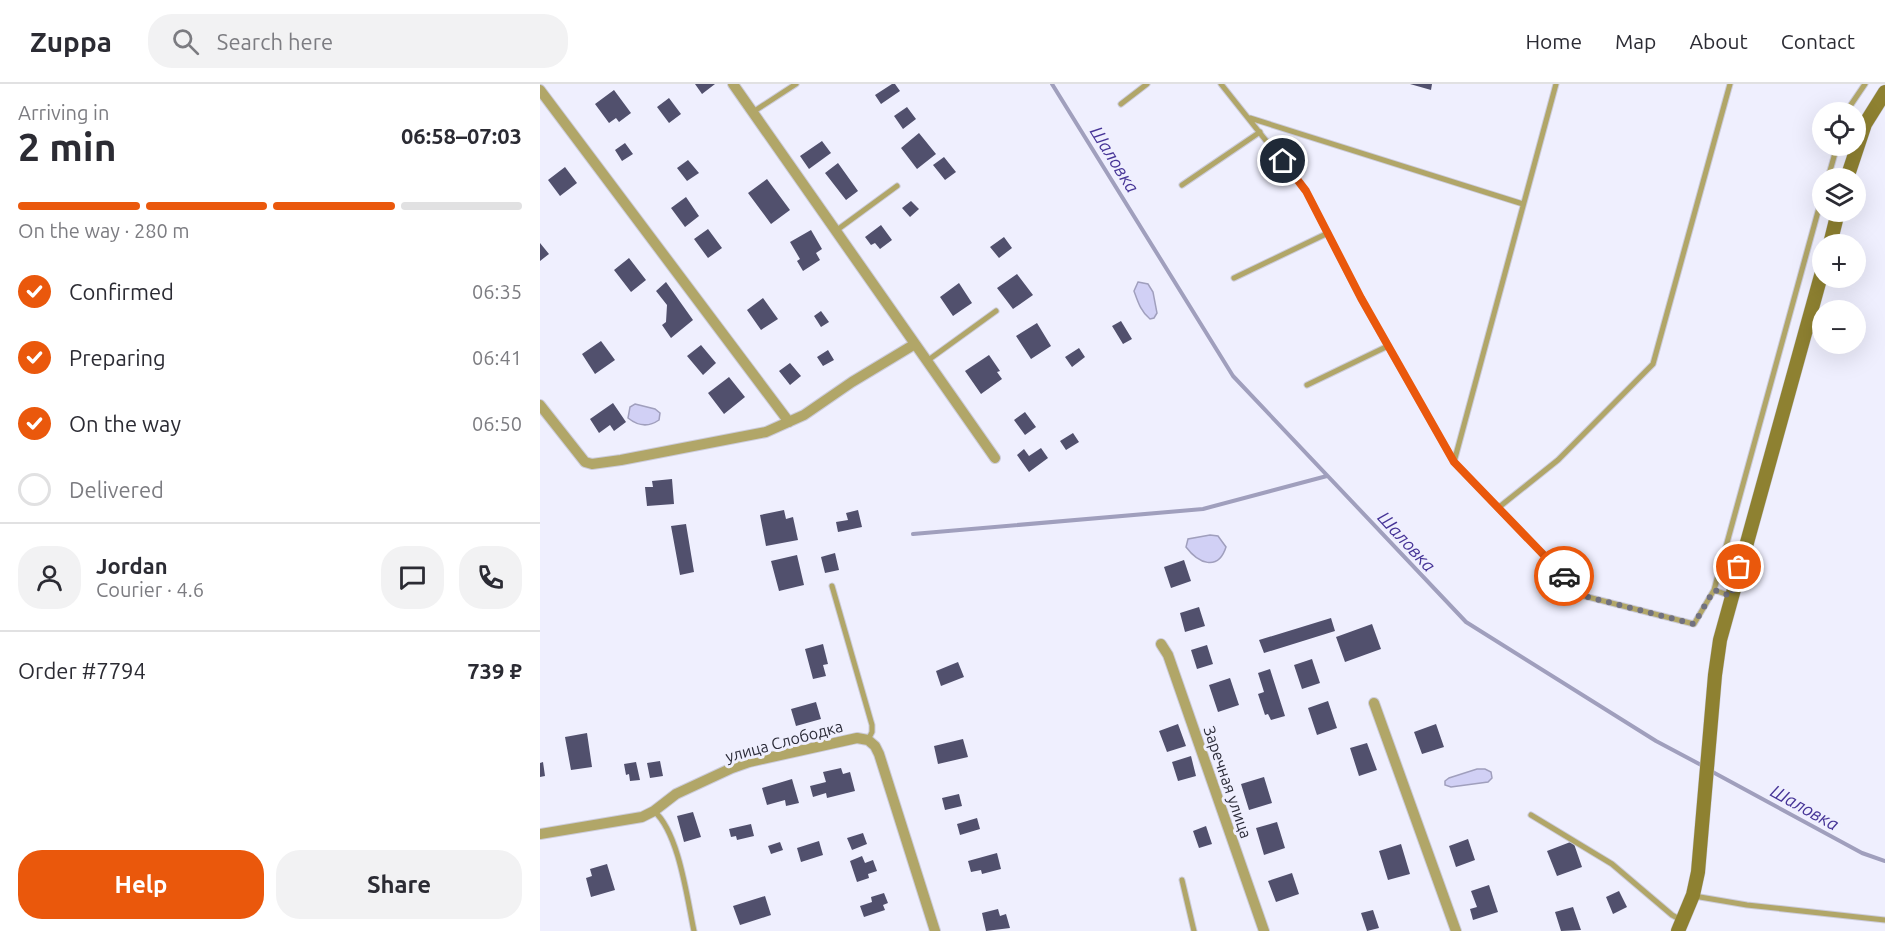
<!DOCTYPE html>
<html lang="en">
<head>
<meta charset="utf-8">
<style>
	:root { --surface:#fff; --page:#f2f2f3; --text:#2b2b33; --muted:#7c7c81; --line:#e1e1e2; --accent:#ea580c }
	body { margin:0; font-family:Ubuntu,sans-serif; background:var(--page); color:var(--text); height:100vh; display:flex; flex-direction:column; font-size:22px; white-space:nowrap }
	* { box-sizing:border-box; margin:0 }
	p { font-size:20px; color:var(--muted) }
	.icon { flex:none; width:33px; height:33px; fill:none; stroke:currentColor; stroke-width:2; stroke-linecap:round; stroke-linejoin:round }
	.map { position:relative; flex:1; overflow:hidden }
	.sheet { display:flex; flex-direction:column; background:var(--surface); width:540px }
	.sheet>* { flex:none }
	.fabs { position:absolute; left:1272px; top:18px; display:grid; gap:12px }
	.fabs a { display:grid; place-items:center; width:54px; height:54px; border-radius:50%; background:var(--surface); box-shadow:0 6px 24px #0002; font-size:30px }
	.pin { position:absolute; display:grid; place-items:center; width:51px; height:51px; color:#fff; margin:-26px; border:3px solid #fff; border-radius:50%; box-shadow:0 2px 6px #0007 }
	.courier { position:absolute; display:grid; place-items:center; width:60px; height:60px; margin:-30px; border:4px solid #ea580c; border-radius:50%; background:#fff; color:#222; box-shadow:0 2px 8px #0007 }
	.overview em { font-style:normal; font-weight:600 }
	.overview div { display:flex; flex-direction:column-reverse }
	.overview { display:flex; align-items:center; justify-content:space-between; height:102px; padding:0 18px }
	h1 { font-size:39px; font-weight:600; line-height:45px }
	.bar { display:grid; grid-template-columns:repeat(4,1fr); gap:9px 6px; align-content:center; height:72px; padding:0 18px }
	.bar i { height:8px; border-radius:4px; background:var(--line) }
	.bar .on { background:var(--accent) }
	.bar p { grid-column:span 4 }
	.line { display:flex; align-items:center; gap:15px; padding:0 18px; border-top:2px solid var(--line) }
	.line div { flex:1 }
	.round { display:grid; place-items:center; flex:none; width:63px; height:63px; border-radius:24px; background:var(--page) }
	ol { padding:0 18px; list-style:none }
	li { display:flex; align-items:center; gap:18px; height:66px }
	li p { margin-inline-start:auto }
	li .icon { padding:6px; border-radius:50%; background:var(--accent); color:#fff; stroke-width:4 }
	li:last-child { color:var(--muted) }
	li i { width:33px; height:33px; border:3px solid var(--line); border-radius:50% }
	.cta { display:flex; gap:12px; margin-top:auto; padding:12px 18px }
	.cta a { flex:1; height:69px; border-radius:24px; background:var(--accent); color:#fff; font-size:24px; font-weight:600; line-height:69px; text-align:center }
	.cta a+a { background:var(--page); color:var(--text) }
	header { display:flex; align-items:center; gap:36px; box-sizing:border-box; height:84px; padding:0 30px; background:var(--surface); border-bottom:2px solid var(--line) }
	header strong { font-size:28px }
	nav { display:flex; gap:33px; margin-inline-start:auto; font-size:21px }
	.search { width:420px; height:54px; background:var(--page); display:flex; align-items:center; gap:15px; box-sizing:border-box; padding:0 21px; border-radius:24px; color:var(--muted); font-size:22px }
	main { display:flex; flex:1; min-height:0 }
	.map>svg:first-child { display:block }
	.water { fill:#d1d0f5; stroke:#a09fbd; stroke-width:1.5 }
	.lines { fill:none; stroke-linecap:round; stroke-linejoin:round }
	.stream { stroke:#a09fbd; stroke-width:4 }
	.building { fill:#51506d }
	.lane-casing { stroke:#ccccdb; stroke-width:7 }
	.street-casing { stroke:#ccccdb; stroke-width:12 }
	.secondary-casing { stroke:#ccccdb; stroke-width:15 }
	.lane { stroke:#b1a668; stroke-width:5 }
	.street { stroke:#b1a668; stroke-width:10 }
	.secondary { stroke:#8e8131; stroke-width:14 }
	.done { stroke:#71717f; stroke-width:6; stroke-dasharray:0 10.8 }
	.route { stroke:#ea580c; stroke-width:8 }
	.labels { text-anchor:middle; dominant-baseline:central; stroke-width:6; stroke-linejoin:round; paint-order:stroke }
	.street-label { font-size:16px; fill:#2d2d3a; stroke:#efeffe }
	.water-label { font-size:18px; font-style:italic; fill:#463497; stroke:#efeffe }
</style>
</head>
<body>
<header>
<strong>Zuppa</strong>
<div class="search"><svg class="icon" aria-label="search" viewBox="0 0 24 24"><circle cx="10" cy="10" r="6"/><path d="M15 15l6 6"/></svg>Search here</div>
<nav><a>Home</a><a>Map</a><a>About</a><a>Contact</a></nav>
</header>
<main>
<section class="sheet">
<div class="overview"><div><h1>2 min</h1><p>Arriving in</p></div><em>06:58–07:03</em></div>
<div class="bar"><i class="on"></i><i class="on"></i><i class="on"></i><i></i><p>On the way · 280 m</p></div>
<ol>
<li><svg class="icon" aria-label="check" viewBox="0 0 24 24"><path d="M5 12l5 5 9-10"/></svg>Confirmed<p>06:35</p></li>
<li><svg class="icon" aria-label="check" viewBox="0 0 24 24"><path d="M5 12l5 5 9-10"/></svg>Preparing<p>06:41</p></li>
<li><svg class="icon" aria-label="check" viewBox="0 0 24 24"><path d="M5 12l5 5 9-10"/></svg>On the way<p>06:50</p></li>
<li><i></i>Delivered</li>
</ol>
<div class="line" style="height:108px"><a class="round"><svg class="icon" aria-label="person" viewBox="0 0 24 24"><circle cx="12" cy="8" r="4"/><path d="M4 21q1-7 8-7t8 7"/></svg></a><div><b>Jordan</b><p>Courier · 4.6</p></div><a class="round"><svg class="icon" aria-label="chat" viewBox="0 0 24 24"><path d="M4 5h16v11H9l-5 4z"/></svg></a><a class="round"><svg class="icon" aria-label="phone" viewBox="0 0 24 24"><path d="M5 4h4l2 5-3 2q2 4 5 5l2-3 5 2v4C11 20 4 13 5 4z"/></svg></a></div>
<div class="line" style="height:78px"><div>Order #7794</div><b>739 ₽</b></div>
<div class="cta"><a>Help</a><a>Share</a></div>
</section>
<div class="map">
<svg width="1345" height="847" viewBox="0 0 1345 847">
	<rect width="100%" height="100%" fill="#efeffe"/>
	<path class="water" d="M598,198L608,200L613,208L617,229L614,234L610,235C601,228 598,218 594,207Z
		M95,320L115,325L120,329L119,336C109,343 98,342 88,334L90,323Z
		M670,451L678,452L686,463C678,488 658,479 646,463L648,455Z
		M937,685H945L951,688L952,694L948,698L911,703L905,701V697L909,694Z"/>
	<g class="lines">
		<path class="stream" d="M512,0L693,292L926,538L1116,657L1163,682
			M373,450L663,425L787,392
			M1169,686L1322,769L1345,777"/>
	</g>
	<path class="building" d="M155,0H175L162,10Z
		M352,0H355L360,7L341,20L335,11Z
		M870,0H892L891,6Z
		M74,6L91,29L79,38L76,34L69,39L55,20Z
		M129,14L141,30L129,39L117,23Z
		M367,23L376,35L363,45L354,32Z
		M379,49L396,70L377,85L361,64Z
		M282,57L291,69L269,85L260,72Z
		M85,59L93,70L82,77L75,66Z
		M404,73L416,88L405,96L393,81Z
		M148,76L159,89L147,97L137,84Z
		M298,79L318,107L306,116L285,89Z
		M25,83L37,99L20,112L8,96Z
		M227,95L250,126L231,140L208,109Z
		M146,113L159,132L145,143L131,124Z
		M371,117L379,125L370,133L362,124Z
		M341,141L352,156L340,165L335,159L331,161L325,153Z
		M168,145L182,164L168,174L154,155Z
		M271,146L282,165L276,169L280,176L263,187L257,177L260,175L250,158Z
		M464,153L472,164L459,174L450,163Z
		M0,159L9,170L0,177Z
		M89,174L106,196L91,208L74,186Z
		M477,190L493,211L473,225L457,204Z
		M126,198L153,236L131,254L122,241L126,238L127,221L116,207Z
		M419,199L432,219L413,232L400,213Z
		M223,214L238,235L221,246L207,226Z
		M281,227L289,238L281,243L274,232Z
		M581,237L592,255L583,260L572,242Z
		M497,239L511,262L491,275L476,252Z
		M61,257L75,276L55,290L42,270Z
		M161,261L176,279L163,291L147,272Z
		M539,264L545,273L532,283L525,273Z
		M288,266L294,276L283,282L277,273Z
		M449,271L460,287L457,288L462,295L441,310L425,287Z
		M250,279L261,292L250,301L239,287Z
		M189,293L205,313L184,330L168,309Z
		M73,319L86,338L74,347L70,341L59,349L50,335Z
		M485,328L496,343L485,351L474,336Z
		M533,349L539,358L526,366L520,357Z
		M501,364L508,374L489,388L477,371L484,365L489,372Z
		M132,395L134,420L107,422L105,403H113L112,397Z
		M244,426L246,435L253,433L258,456L226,462L220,431Z
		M318,426L322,443L298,448L296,438L308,436L306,429Z
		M146,440L154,488L140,491L131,442Z
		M295,469L299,486L285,489L281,473Z
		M257,471L264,501L239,507L231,477Z
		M644,476L651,497L631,504L624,483Z
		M659,523L665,542L645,548L640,529Z
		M791,534L795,547L724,569L719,556Z
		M832,540L841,565L805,578L796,553Z
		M283,560L288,580L283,581L286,592L273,595L265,565Z
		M667,561L673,580L657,585L651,566Z
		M772,575L780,599L762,605L754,581Z
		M418,578L424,593L401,602L396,587Z
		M730,585L745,632L731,636L728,630L725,631L718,610L724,608L718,589Z
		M690,594L699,621L678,628L669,601Z
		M788,617L797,644L777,651L768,624Z
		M276,618L281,635L256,642L251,625Z
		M638,640L646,662L627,668L619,647Z
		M896,640L904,663L882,670L874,648Z
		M47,649L52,683L31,686L25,653Z
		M423,655L428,673L398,680L394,662Z
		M827,659L837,686L819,692L810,664Z
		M651,672L656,692L638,697L632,678Z
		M120,677L123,692L110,694L107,679Z
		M3,678L5,692L0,693V679Z
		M96,678L100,696L90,697L89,690L86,691L84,680Z
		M301,684L303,690L310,688L315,707L287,714L286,709L273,713L270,702L286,698L283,688Z
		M724,693L732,719L709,726L701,700Z
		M252,695L259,719L246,722L245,716L227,721L222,704Z
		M419,710L422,722L405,726L402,714Z
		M153,728L161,753L144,758L137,732Z
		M437,734L440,745L420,751L417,740Z
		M737,738L745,764L724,771L716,744Z
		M211,740L214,752L197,756L196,752L191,753L189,745Z
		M666,742L672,760L659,764L653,747Z
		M323,749L327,760L312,766L307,754Z
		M928,755L935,776L916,783L909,762Z
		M279,757L283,771L261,778L257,764Z
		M1033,757L1042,783L1017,792L1007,767Z
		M240,758L243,766L231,770L228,762Z
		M861,760L870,790L848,796L839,767Z
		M457,769L461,785L442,790L441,786L431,788L428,777Z
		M322,772L325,779L333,776L337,787L328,790L329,794L317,798L310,777Z
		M67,780L75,806L51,813L46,794L52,792L50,785Z
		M752,789L759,810L736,818L728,797Z
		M949,801L958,828L933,836L930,825L937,823L931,807Z
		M1079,807L1087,823L1073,830L1066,813Z
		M344,809L348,819L343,821L345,826L324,833L320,822L332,818L331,813Z
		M225,812L231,831L200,841L193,822Z
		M1033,823L1041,846L1021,847L1015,828Z
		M458,825L460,832L466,830L470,844L446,847L442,829Z
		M833,826L839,844L827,847L821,829Z"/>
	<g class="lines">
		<defs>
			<path id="lane" d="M681,0L766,107L821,215L914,378
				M1016,0L914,378L958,424L1018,376L1113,280L1190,0
				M581,20L607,0
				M213,28L256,0
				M1306,28L1325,0
				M710,34L983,120
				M1288,94L1297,62
				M642,101L720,48
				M297,146L357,102
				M694,194L788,149
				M387,277L456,227
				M767,301L848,262
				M958,424L1044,512L1154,540L1174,506L1282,113
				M292,502L332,641V648L328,656
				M1174,506L1191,512
				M114,727C139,749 147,814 154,847
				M991,731L1072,780L1132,831L1141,836
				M642,796L654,847
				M1154,812L1207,821L1345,836"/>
			<path id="street" d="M193,0L455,374
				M0,6L249,338
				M0,321L45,378L52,380L81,376L226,348L264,331L312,298L375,260
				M621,560L628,571L724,847
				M834,619L916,847
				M0,750L102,733L114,727L136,710L192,684L209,678L317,654L328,656L335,662L339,670L395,847"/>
			<path id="secondary" d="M1307,94L1325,40L1345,8
				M1290,160L1298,128
				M1138,847L1153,811L1158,788L1175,591L1180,556L1282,188"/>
		</defs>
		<use href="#lane" class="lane-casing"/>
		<use href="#street" class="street-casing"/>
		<use href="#secondary" class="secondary-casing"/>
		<use href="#lane" class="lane"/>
		<use href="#street" class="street"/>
		<use href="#secondary" class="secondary"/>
	</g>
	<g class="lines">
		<path class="done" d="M1024,492L1044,512L1154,540L1174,506L1191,512L1199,483"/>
		<path class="route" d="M743,77L766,107L821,214L914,378L1024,492"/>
	</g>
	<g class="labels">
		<g class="street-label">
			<text transform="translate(244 657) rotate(-15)">улица Слободка</text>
			<text transform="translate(688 698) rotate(71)">Заречная улица</text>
		</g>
		<g class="water-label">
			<text transform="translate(575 75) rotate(58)">Шаловка</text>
			<text transform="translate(867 457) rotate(47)">Шаловка</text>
			<text transform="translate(1265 723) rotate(29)">Шаловка</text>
		</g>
	</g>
</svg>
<div class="fabs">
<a><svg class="icon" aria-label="locate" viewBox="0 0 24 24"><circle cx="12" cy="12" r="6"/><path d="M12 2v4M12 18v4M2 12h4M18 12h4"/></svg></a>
<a><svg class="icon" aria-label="layers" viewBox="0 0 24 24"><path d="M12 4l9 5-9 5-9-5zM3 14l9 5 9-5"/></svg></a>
<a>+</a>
<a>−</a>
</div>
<div class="pin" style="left:1199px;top:483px;background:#ea580c"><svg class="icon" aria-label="bag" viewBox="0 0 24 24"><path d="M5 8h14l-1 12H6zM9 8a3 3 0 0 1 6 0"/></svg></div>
<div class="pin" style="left:743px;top:77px;background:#1f2937"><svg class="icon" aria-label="home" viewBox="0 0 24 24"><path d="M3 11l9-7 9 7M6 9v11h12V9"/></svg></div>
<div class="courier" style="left:1024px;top:492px"><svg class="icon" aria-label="car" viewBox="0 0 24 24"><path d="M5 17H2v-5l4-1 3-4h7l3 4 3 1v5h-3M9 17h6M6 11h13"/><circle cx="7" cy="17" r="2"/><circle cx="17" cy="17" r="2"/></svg></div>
</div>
</main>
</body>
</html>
